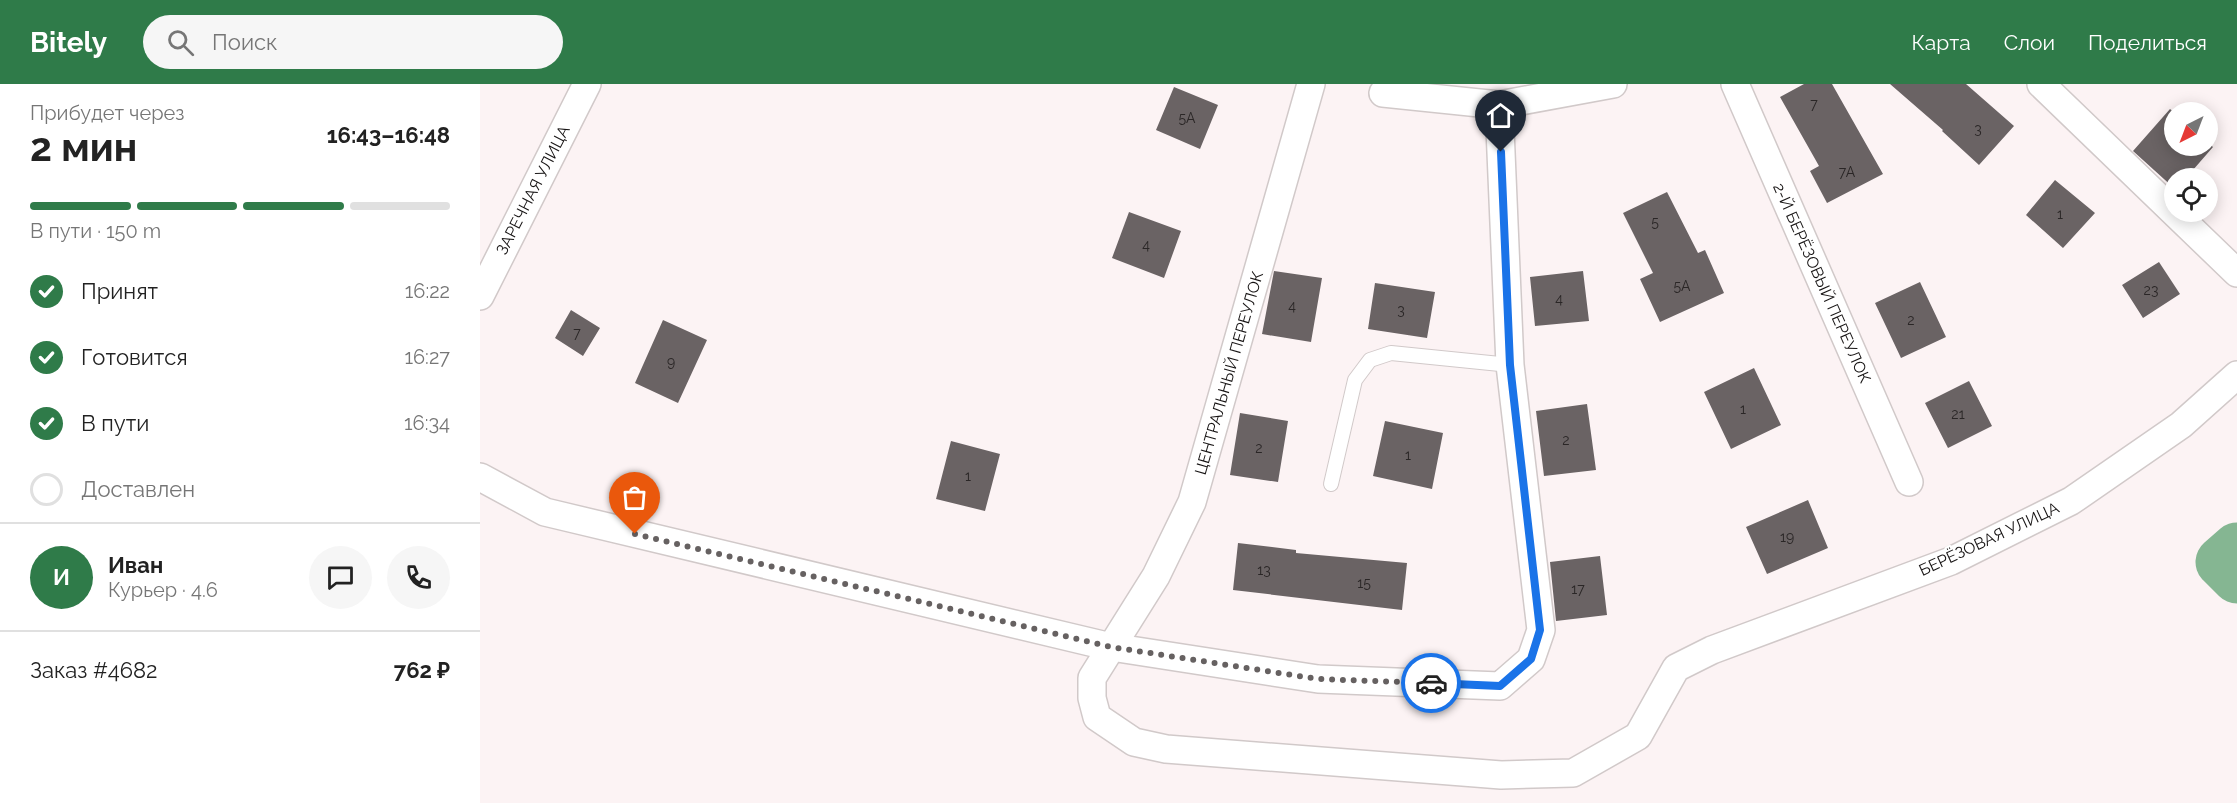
<!DOCTYPE html>
<html lang="ru">
<head>
<meta charset="utf-8">
<style>
	:root { --surface:#fff; --page:#f6f6f6; --text:#222; --muted:#767676; --line:#e0e0e0; --accent:#2f7b49 }
	body { margin:0; font-family:Raleway,sans-serif; background:var(--page); color:var(--text); height:100vh; display:flex; flex-direction:column; font-size:22px; white-space:nowrap }
	* { box-sizing:border-box; margin:0 }
	p { font-size:20px; color:var(--muted) }
	.icon { flex:none; width:33px; height:33px; fill:none; stroke:currentColor; stroke-width:2; stroke-linecap:round; stroke-linejoin:round }
	.map { position:relative; flex:1; overflow:hidden }
	.side { display:flex; flex-direction:column; background:var(--surface); width:480px }
	.side>* { flex:none }
	.needle { width:39px; rotate:222deg }
	.controls { position:absolute; left:1684px; top:18px; display:grid; gap:12px }
	.controls a { display:grid; place-items:center; width:54px; height:54px; border-radius:50%; background:var(--surface); box-shadow:0 3px 15px #0003; font-size:30px }
	.pin { position:absolute; display:grid; place-items:center; width:51px; height:51px; color:#fff; margin:-62px -26px; border-radius:50% 50% 50% 0; rotate:-45deg; box-shadow:0 0 6px #0007 }
	.pin .icon { rotate:45deg }
	.courier { position:absolute; display:grid; place-items:center; width:60px; height:60px; margin:-30px; border:4px solid #1a73e8; border-radius:50%; background:#fff; color:#222; box-shadow:0 2px 8px #0007 }
	.head em { font-style:normal; font-weight:700 }
	.head div { display:flex; flex-direction:column-reverse }
	.head { display:flex; align-items:center; justify-content:space-between; height:102px; padding:0 30px }
	h1 { font-size:39px; font-weight:700; line-height:45px }
	.bar { display:grid; grid-template-columns:repeat(4,1fr); gap:9px 6px; align-content:center; height:72px; padding:0 30px }
	.bar i { height:8px; border-radius:4px; background:var(--line) }
	.bar .on { background:var(--accent) }
	.bar p { grid-column:span 4 }
	.line { display:flex; align-items:center; gap:15px; padding:0 30px; border-top:2px solid var(--line) }
	.line div { flex:1 }
	.round { display:grid; place-items:center; flex:none; width:63px; height:63px; border-radius:32px; background:var(--page) }
	ol { padding:0 30px; list-style:none }
	li { display:flex; align-items:center; gap:18px; height:66px }
	li p { margin-inline-start:auto }
	li .icon { padding:6px; border-radius:50%; background:var(--accent); color:#fff; stroke-width:4 }
	li:last-child { color:var(--muted) }
	li i { width:33px; height:33px; border:3px solid var(--line); border-radius:50% }
	header { display:flex; align-items:center; gap:36px; box-sizing:border-box; height:84px; padding:0 30px; background:var(--accent); color:#fff }
	header strong { font-size:28px }
	nav { display:flex; gap:33px; margin-inline-start:auto; font-size:21px }
	.search { width:420px; height:54px; background:var(--page); display:flex; align-items:center; gap:15px; box-sizing:border-box; padding:0 21px; border-radius:33px; color:var(--muted); font-size:22px }
	main { display:flex; flex:1; min-height:0 }
	.map>svg:first-child { display:block }
	.lines { fill:none; stroke-linecap:round; stroke-linejoin:round }
	.river { stroke:#85b692; stroke-width:51 }
	.building { fill:#6a6364 }
	.service-casing { stroke:#d1c9c9; stroke-width:16 }
	.minor-casing { stroke:#d1c9c9; stroke-width:30 }
	.service { stroke:#fff; stroke-width:14 }
	.minor { stroke:#fff; stroke-width:27 }
	.done { stroke:#666161; stroke-width:6; stroke-dasharray:0 10.8 }
	.route { stroke:#1a73e8; stroke-width:8 }
	.labels { text-anchor:middle; dominant-baseline:central; stroke-width:4.5; stroke-linejoin:round; paint-order:stroke }
	.number-label { font-size:14px; fill:#2a2626 }
	.street-label { font-size:16px; fill:#151212; stroke:#fff }
</style>
</head>
<body>
<header>
<strong>Bitely</strong>
<div class="search"><svg class="icon" aria-label="search" viewBox="0 0 24 24"><circle cx="10" cy="10" r="6"/><path d="M15 15l6 6"/></svg>Поиск</div>
<nav><a>Карта</a><a>Слои</a><a>Поделиться</a></nav>
</header>
<main>
<section class="side">
<div class="head"><div><h1>2 мин</h1><p>Прибудет через</p></div><em>16:43–16:48</em></div>
<div class="bar"><i class="on"></i><i class="on"></i><i class="on"></i><i></i><p>В пути · 150 m</p></div>
<ol>
<li><svg class="icon" aria-label="check" viewBox="0 0 24 24"><path d="M5 12l5 5 9-10"/></svg>Принят<p>16:22</p></li>
<li><svg class="icon" aria-label="check" viewBox="0 0 24 24"><path d="M5 12l5 5 9-10"/></svg>Готовится<p>16:27</p></li>
<li><svg class="icon" aria-label="check" viewBox="0 0 24 24"><path d="M5 12l5 5 9-10"/></svg>В пути<p>16:34</p></li>
<li><i></i>Доставлен</li>
</ol>
<div class="line" style="height:108px"><b class="round" style="background:var(--accent);color:#fff">И</b><div><b>Иван</b><p>Курьер · 4.6</p></div><a class="round"><svg class="icon" aria-label="chat" viewBox="0 0 24 24"><path d="M4 5h16v11H9l-5 4z"/></svg></a><a class="round"><svg class="icon" aria-label="phone" viewBox="0 0 24 24"><path d="M5 4h4l2 5-3 2q2 4 5 5l2-3 5 2v4C11 20 4 13 5 4z"/></svg></a></div>
<div class="line" style="height:78px"><div>Заказ #4682</div><b>762 ₽</b></div>
</section>
<div class="map">
<svg width="1757" height="719" viewBox="0 0 1757 719">
	<rect width="100%" height="100%" fill="#fcf3f4"/>
	<g class="lines">
		<path class="river" d="M1757,464L1741,478L1757,494"/>
	</g>
	<path class="building" d="M1324,0H1352L1403,90L1347,119L1330,87L1339,82L1300,13Z
		M1410,0H1486L1534,42L1499,81L1462,47L1463,46Z
		M694,3L738,21L720,65L676,46Z
		M1690,25L1695,29V62H1728V59L1733,63L1706,94H1695V105L1653,67Z
		M1575,96L1615,129L1583,164L1546,131Z
		M1187,108L1218,169L1225,166L1244,209L1180,238L1160,195L1173,189L1143,129Z
		M649,128L701,147L684,194L632,174Z
		M1679,178L1700,210L1663,234L1642,201Z
		M794,187L842,194L831,258L782,250Z
		M1103,187L1109,237L1055,242L1050,193Z
		M1440,198L1466,253L1421,274L1395,219Z
		M895,199L955,208L947,254L888,245Z
		M91,226L120,244L103,272L75,254Z
		M183,236L227,256L198,319L155,299Z
		M1274,284L1301,341L1251,365L1224,308Z
		M1489,297L1512,342L1468,364L1445,319Z
		M1107,320L1116,386L1064,392L1056,327Z
		M760,329L808,337L798,398L750,391Z
		M905,337L963,349L952,405L893,392Z
		M471,357L520,370L505,427L456,415Z
		M1328,416L1348,464L1287,490L1266,443Z
		M758,459L816,466V469L927,479L922,526L753,506Z
		M1120,472L1127,531L1076,537L1070,478Z"/>
	<g class="lines">
		<defs>
			<path id="service" d="M851,400L875,296L890,276L911,269L1030,281"/>
			<path id="minor" d="M831,0L712,418L676,492L612,594V614L617,633L654,658L686,665L1021,691L1093,689L1158,652L1196,584L1232,566L1471,477L1591,417L1701,341L1757,291
				M1255,0L1429,398
				M1561,0L1757,189
				M903,9L1019,21L1133,0
				M0,212L107,0
				M0,393L65,428L631,563L838,595L1020,602L1051,575L1061,546L1030,281L1019,21"/>
		</defs>
		<use href="#service" class="service-casing"/>
		<use href="#minor" class="minor-casing"/>
		<use href="#service" class="service"/>
		<use href="#minor" class="minor"/>
	</g>
	<g class="lines">
		<path class="done" d="M155,450L631,563L838,595L951,599"/>
		<path class="route" d="M951,599L1020,602L1051,575L1060,546L1030,281L1021,68"/>
	</g>
	<g class="labels">
		<g class="number-label">
			<text x="1334" y="20">7</text>
			<text x="707" y="34">5А</text>
			<text x="1498" y="45">3</text>
			<text x="1367" y="88">7А</text>
			<text x="1580" y="130">1</text>
			<text x="1175" y="138">5</text>
			<text x="666" y="161">4</text>
			<text x="1202" y="202">5А</text>
			<text x="1671" y="206">23</text>
			<text x="1079" y="215">4</text>
			<text x="812" y="222">4</text>
			<text x="921" y="226">3</text>
			<text x="1431" y="236">2</text>
			<text x="97" y="249">7</text>
			<text x="191" y="278">9</text>
			<text x="1263" y="325">1</text>
			<text x="1478" y="330">21</text>
			<text x="1086" y="356">2</text>
			<text x="779" y="364">2</text>
			<text x="928" y="371">1</text>
			<text x="488" y="392">1</text>
			<text x="1307" y="453">19</text>
			<text x="784" y="486">13</text>
			<text x="884" y="499">15</text>
			<text x="1098" y="505">17</text>
		</g>
		<g class="street-label">
			<text transform="translate(53 106) rotate(-63)">ЗАРЕЧНАЯ УЛИЦА</text>
			<text transform="translate(1342 199) rotate(66)">2-Й БЕРЁЗОВЫЙ ПЕРЕУЛОК</text>
			<text transform="translate(749 289) rotate(-74)">ЦЕНТРАЛЬНЫЙ ПЕРЕУЛОК</text>
			<text transform="translate(1509 455) rotate(-25)">БЕРЁЗОВАЯ УЛИЦА</text>
		</g>
	</g>
</svg>
<div class="controls">
<a><svg class="needle" viewBox="-14 -14 28 28"><path d="M0-13l5 13h-10z" fill="#e53935"/><path d="M0 13l5-13h-10z" fill="#767676"/></svg></a>
<a><svg class="icon" aria-label="locate" viewBox="0 0 24 24"><circle cx="12" cy="12" r="6"/><path d="M12 2v4M12 18v4M2 12h4M18 12h4"/></svg></a>
</div>
<div class="pin" style="left:155px;top:450px;background:#ea580c"><svg class="icon" aria-label="bag" viewBox="0 0 24 24"><path d="M5 8h14l-1 12H6zM9 8a3 3 0 0 1 6 0"/></svg></div>
<div class="pin" style="left:1021px;top:68px;background:#1f2937"><svg class="icon" aria-label="home" viewBox="0 0 24 24"><path d="M3 11l9-7 9 7M6 9v11h12V9"/></svg></div>
<div class="courier" style="left:951px;top:599px"><svg class="icon" aria-label="car" viewBox="0 0 24 24"><path d="M5 17H2v-5l4-1 3-4h7l3 4 3 1v5h-3M9 17h6M6 11h13"/><circle cx="7" cy="17" r="2"/><circle cx="17" cy="17" r="2"/></svg></div>
</div>
</main>
</body>
</html>
